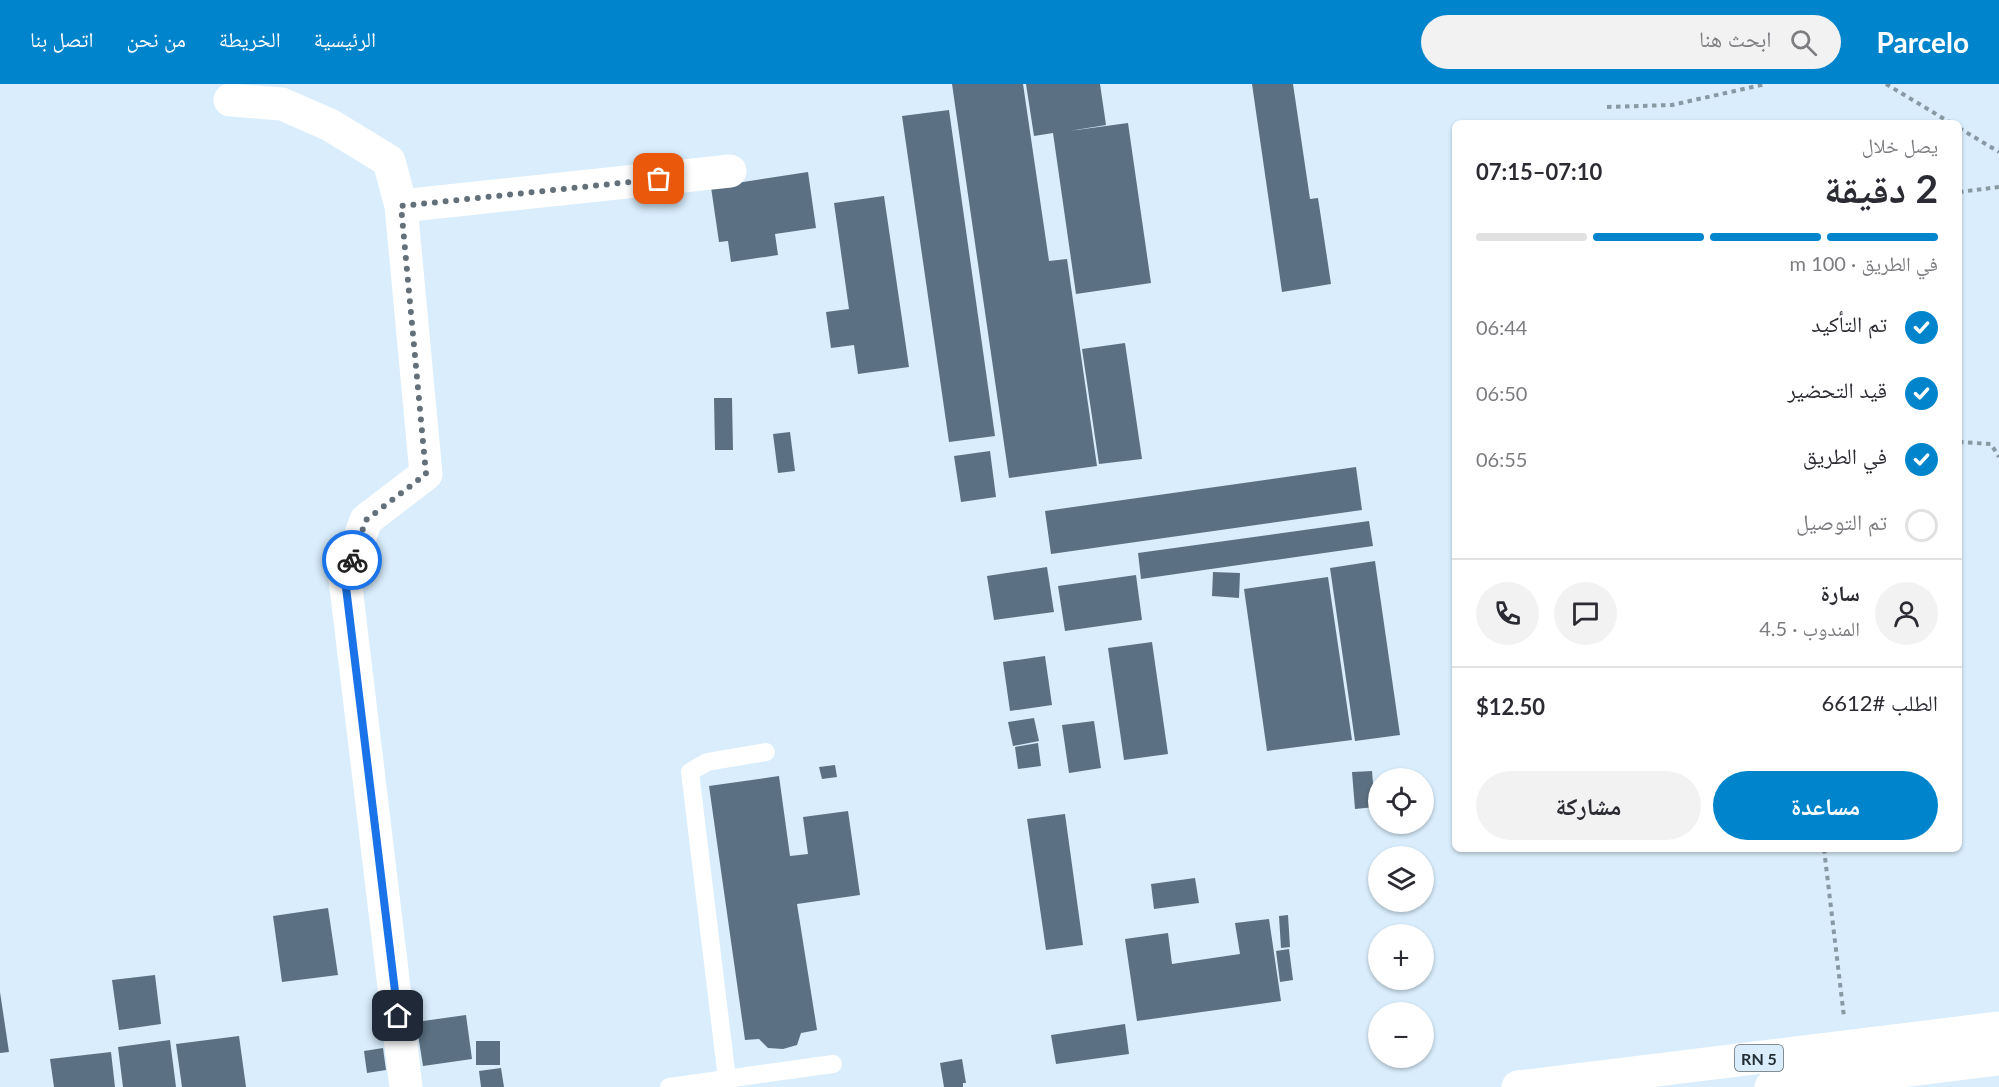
<!DOCTYPE html>
<html lang="ar">
<head>
<meta charset="utf-8">
<style>
	:root { --surface:#fff; --page:#f2f2f3; --text:#2b2b33; --muted:#7c7c81; --line:#e1e1e2; --accent:#0085cc }
	body { margin:0; font-family:Lato,"Noto Naskh Arabic",sans-serif; background:var(--page); color:var(--text); direction:rtl; height:100vh; display:flex; flex-direction:column; font-size:22px; white-space:nowrap }
	* { box-sizing:border-box; margin:0 }
	p { font-size:20px; color:var(--muted) }
	.icon { flex:none; width:33px; height:33px; fill:none; stroke:currentColor; stroke-width:2; stroke-linecap:round; stroke-linejoin:round }
	.map { position:relative; flex:1; overflow:hidden; direction:ltr }
	.drawer { position:absolute; left:1452px; top:36px; width:510px; height:732px; display:flex; flex-direction:column; background:var(--surface); border-radius:9px; box-shadow:0 2px 4px #0004; direction:rtl }
	.drawer>* { flex:none }
	.controls { position:absolute; left:1368px; top:684px; display:grid; gap:12px }
	.controls a { display:grid; place-items:center; width:66px; height:66px; border-radius:50%; background:var(--surface); box-shadow:0 2px 4px #0004; font-size:30px }
	.pin { position:absolute; display:grid; place-items:center; width:51px; height:51px; color:#fff; margin:-26px; border-radius:12px; box-shadow:0 3px 9px #0006 }
	.courier { position:absolute; display:grid; place-items:center; width:60px; height:60px; margin:-30px; border:4px solid #1a73e8; border-radius:50%; background:#fff; color:#222; box-shadow:0 2px 8px #0007 }
	.overview em { font-style:normal; font-weight:700 }
	.overview div { display:flex; flex-direction:column-reverse }
	.overview { display:flex; align-items:center; justify-content:space-between; height:102px; padding:0 24px }
	h1 { font-size:39px; font-weight:700; line-height:45px }
	.bar { display:grid; grid-template-columns:repeat(4,1fr); gap:9px 6px; align-content:center; height:72px; padding:0 24px }
	.bar i { height:8px; border-radius:4px; background:var(--line) }
	.bar .current { background:var(--accent) }
	.bar p { grid-column:span 4 }
	.line { display:flex; align-items:center; gap:15px; padding:0 24px; border-top:2px solid var(--line) }
	.line div { flex:1 }
	.round { display:grid; place-items:center; flex:none; width:63px; height:63px; border-radius:32px; background:var(--page) }
	ol { padding:0 24px; list-style:none }
	li { display:flex; align-items:center; gap:18px; height:66px }
	li p { margin-inline-start:auto }
	li .icon { padding:6px; border-radius:50%; background:var(--accent); color:#fff; stroke-width:4 }
	li:last-child { color:var(--muted) }
	li i { width:33px; height:33px; border:3px solid var(--line); border-radius:50% }
	.action { display:flex; gap:12px; margin-top:auto; padding:12px 24px }
	.action a { flex:1; height:69px; border-radius:36px; background:var(--accent); color:#fff; font-size:24px; font-weight:700; line-height:69px; text-align:center }
	.action a+a { background:var(--page); color:var(--text) }
	header { display:flex; align-items:center; gap:36px; box-sizing:border-box; height:84px; padding:0 30px; background:var(--accent); color:#fff }
	header strong { font-size:28px }
	nav { display:flex; gap:33px; margin-inline-start:auto; font-size:21px }
	.search { width:420px; height:54px; background:var(--page); display:flex; align-items:center; gap:15px; box-sizing:border-box; padding:0 21px; border-radius:33px; color:var(--muted); font-size:22px }
	.map>svg:first-child { display:block }
	.building { fill:#5b7082 }
	.lines { fill:none; stroke-linecap:round; stroke-linejoin:round }
	.path { stroke:#8999a4; stroke-width:4; stroke-dasharray:4.5 4.5; stroke-linecap:butt }
	.lane { stroke:#fff; stroke-width:18 }
	.street { stroke:#fff; stroke-width:33 }
	.highway { stroke:#fff; stroke-width:33 }
	.done { stroke:#63707a; stroke-width:6; stroke-dasharray:0 10.8 }
	.route { stroke:#1a73e8; stroke-width:8 }
	.labels { text-anchor:middle; dominant-baseline:central; stroke-width:6; stroke-linejoin:round; paint-order:stroke }
	.shield { fill:#d9edfc; stroke:#5a6770; stroke-width:1.5 }
	.shield-label { font-size:16px; font-weight:bold; fill:#242d34 }
</style>
</head>
<body>
<header>
<strong>Parcelo</strong>
<div class="search"><svg class="icon" aria-label="search" viewBox="0 0 24 24"><circle cx="10" cy="10" r="6"/><path d="M15 15l6 6"/></svg>ابحث هنا</div>
<nav><a>الرئيسية</a><a>الخريطة</a><a>من نحن</a><a>اتصل بنا</a></nav>
</header>
<div class="map">
<svg width="1999" height="1003" viewBox="0 0 1999 1003">
	<rect width="100%" height="100%" fill="#d9edfc"/>
	<path class="building" d="M952,0H1023L1049,177L1067,175L1097,382L1009,394Z
		M1026,0H1100L1106,41L1069,47L1128,39L1151,199L1076,210L1053,49L1034,52Z
		M1252,0H1293L1310,115L1318,114L1331,200L1282,208Z
		M949,26L995,352L949,358L902,32Z
		M808,88L816,144L775,150L778,171L731,178L728,157L719,158L711,103Z
		M884,112L909,283L858,290L854,261L831,264L826,228L849,225L834,119Z
		M1125,259L1142,375L1099,380L1082,265Z
		M714,314H732L733,366H715Z
		M790,348L795,387L778,389L773,350Z
		M990,367L996,413L961,418L954,372Z
		M1356,383L1362,426L1051,470L1045,427Z
		M1369,437L1373,462L1141,495L1138,469Z
		M1375,477L1400,651L1355,657L1330,484Z
		M1047,483L1054,528L994,536L987,492Z
		M1213,488L1240,489L1239,514L1212,512Z
		M1136,491L1142,536L1065,547L1058,502Z
		M1328,493L1352,656L1267,667L1244,505Z
		M1152,558L1168,670L1124,676L1108,564Z
		M1045,572L1052,621L1010,627L1003,578Z
		M1034,634L1039,657L1013,662L1008,638Z
		M1094,637L1101,684L1069,689L1062,641Z
		M1038,659L1041,682L1018,685L1015,663Z
		M835,681L837,693L822,695L819,683Z
		M1372,687L1375,723L1355,725L1352,688Z
		M779,692L790,772L808,770L803,733L848,727L860,811L797,820L817,946L801,949L797,961L783,965L768,964L759,955L745,956L709,702Z
		M1065,730L1083,861L1046,866L1027,735Z
		M1195,794L1199,819L1154,825L1151,800Z
		M328,824L338,891L282,898L273,832Z
		M1288,831L1290,863L1281,864L1279,832Z
		M1269,835L1281,917L1137,937L1125,855L1168,849L1172,880L1240,870L1235,839Z
		M1289,865L1293,896L1280,898L1276,867Z
		M155,891L161,940L119,946L112,896Z
		M0,908L9,968L0,969Z
		M466,931L472,975L423,982L416,938Z
		M1125,940L1129,970L1056,980L1051,951Z
		M239,952L246,1003H182L176,960Z
		M170,956L176,1003H123L118,963Z
		M476,957H500V981H476Z
		M383,964L386,986L367,989L364,967Z
		M111,968L115,1003H54L50,975Z
		M962,975L966,999H963V1003H944L940,979Z
		M501,984L504,1003H481L479,987Z"/>
	<g class="lines">
		<path class="path" d="M1886,0L1951,39
			M1607,23L1672,21L1766,0
			M1959,44L1999,68
			M1959,108L1999,103
			M1959,358L1991,360L1999,373
			M1824,765L1844,933"/>
		<path class="lane" d="M727,995L690,688L707,678L766,668
			M669,1003L833,980"/>
		<path class="street" d="M230,16L282,20L330,41L389,77L401,122
			M406,1003L345,495L366,436L426,390L401,122L730,87"/>
		<path class="highway" d="M1518,1003L1999,944
			M1771,1003L1999,975"/>
	</g>
	<g class="lines">
		<path class="done" d="M352,476L366,436L426,390L401,122L659,95"/>
		<path class="route" d="M352,476L345,495L398,932"/>
	</g>
	<g class="labels">
		<rect class="shield" x="1735" y="961" width="48" height="26" rx="4.5"/>
		<g class="shield-label">
			<text x="1759" y="974">RN 5</text>
		</g>
	</g>
</svg>
<div class="controls">
<a><svg class="icon" aria-label="locate" viewBox="0 0 24 24"><circle cx="12" cy="12" r="6"/><path d="M12 2v4M12 18v4M2 12h4M18 12h4"/></svg></a>
<a><svg class="icon" aria-label="layers" viewBox="0 0 24 24"><path d="M12 4l9 5-9 5-9-5zM3 14l9 5 9-5"/></svg></a>
<a>+</a>
<a>−</a>
</div>
<div class="pin" style="left:659px;top:95px;background:#ea580c"><svg class="icon" aria-label="bag" viewBox="0 0 24 24"><path d="M5 8h14l-1 12H6zM9 8a3 3 0 0 1 6 0"/></svg></div>
<div class="pin" style="left:398px;top:932px;background:#1f2937"><svg class="icon" aria-label="home" viewBox="0 0 24 24"><path d="M3 11l9-7 9 7M6 9v11h12V9"/></svg></div>
<div class="courier" style="left:352px;top:476px"><svg class="icon" aria-label="bike" viewBox="0 0 24 24"><circle cx="6" cy="16" r="4"/><circle cx="18" cy="16" r="4"/><path d="M6 16l4-8h5l3 8M10 8l3 8H6M13 5h3"/></svg></div>
<section class="drawer">
<div class="overview"><div><h1>2 دقيقة</h1><p>يصل خلال</p></div><em>07:10–07:15</em></div>
<div class="bar"><i class="current"></i><i class="current"></i><i class="current"></i><i></i><p>في الطريق · 100 m</p></div>
<ol>
<li><svg class="icon" aria-label="check" viewBox="0 0 24 24"><path d="M5 12l5 5 9-10"/></svg>تم التأكيد<p>06:44</p></li>
<li><svg class="icon" aria-label="check" viewBox="0 0 24 24"><path d="M5 12l5 5 9-10"/></svg>قيد التحضير<p>06:50</p></li>
<li><svg class="icon" aria-label="check" viewBox="0 0 24 24"><path d="M5 12l5 5 9-10"/></svg>في الطريق<p>06:55</p></li>
<li><i></i>تم التوصيل</li>
</ol>
<div class="line" style="height:108px"><a class="round"><svg class="icon" aria-label="person" viewBox="0 0 24 24"><circle cx="12" cy="8" r="4"/><path d="M4 21q1-7 8-7t8 7"/></svg></a><div><b>سارة</b><p>المندوب · 4.5</p></div><a class="round"><svg class="icon" aria-label="chat" viewBox="0 0 24 24"><path d="M4 5h16v11H9l-5 4z"/></svg></a><a class="round"><svg class="icon" aria-label="phone" viewBox="0 0 24 24"><path d="M5 4h4l2 5-3 2q2 4 5 5l2-3 5 2v4C11 20 4 13 5 4z"/></svg></a></div>
<div class="line" style="height:78px"><div>الطلب #6612</div><b>$12.50</b></div>
<div class="action"><a>مساعدة</a><a>مشاركة</a></div>
</section>
</div>
</body>
</html>
